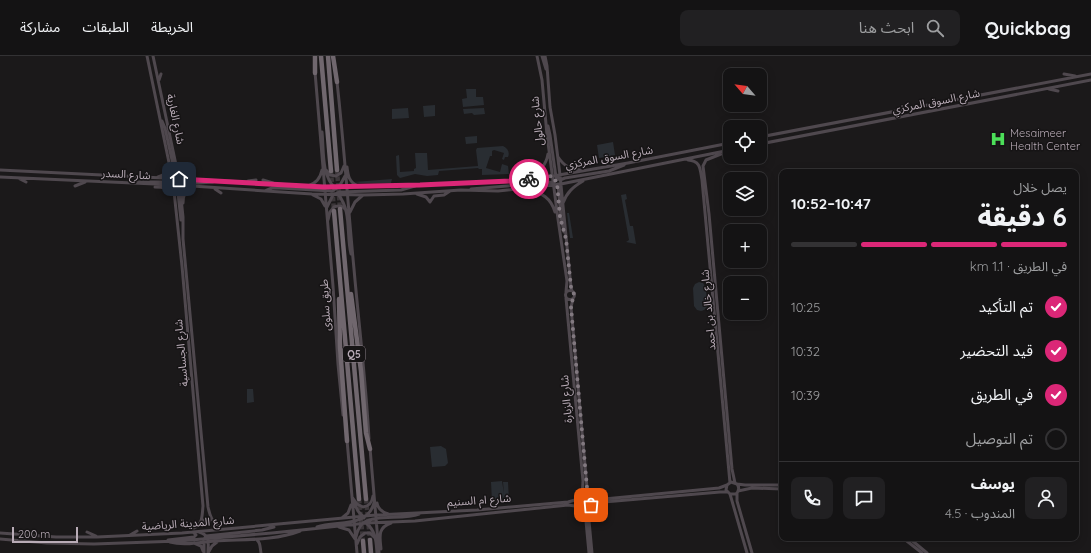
<!DOCTYPE html>
<html lang="ar">
<head>
<meta charset="utf-8">
<style>
	:root { --surface:#141314; --page:#212022; --text:#f1f3f6; --muted:#9d9ea0; --line:#333234; --accent:#db2777 }
	body { margin:0; font-family:Quicksand,"Noto Sans Arabic",sans-serif; background:var(--page); color:var(--text); direction:rtl; height:100vh; display:flex; flex-direction:column; font-size:15px; white-space:nowrap }
	* { box-sizing:border-box; margin:0 }
	p { font-size:13px; color:var(--muted) }
	.icon { flex:none; width:22px; height:22px; fill:none; stroke:currentColor; stroke-width:2; stroke-linecap:round; stroke-linejoin:round }
	.map { position:relative; flex:1; overflow:hidden; direction:ltr }
	.details { position:absolute; left:779px; top:113px; width:300px; height:372px; display:flex; flex-direction:column; background:var(--surface); border-radius:8px; box-shadow:0 2px 10px #0003,0 0 0 1px var(--line); direction:rtl }
	.details>* { flex:none }
	.needle { width:26px; rotate:298deg }
	.buttons { position:absolute; left:723px; top:12px; display:grid; gap:8px }
	.buttons a { display:grid; place-items:center; width:44px; height:44px; border-radius:8px; background:var(--surface); box-shadow:0 2px 10px #0003,0 0 0 1px var(--line); font-size:20px }
	.scale { position:absolute; left:12px; bottom:10px; width:66px; box-sizing:border-box; padding-left:4px; border:2px solid #b9acb7; border-top:0; font-size:11px; line-height:14px; white-space:nowrap; color:#b9acb7; -webkit-text-stroke:3px #161415; paint-order:stroke }
	.pin { position:absolute; display:grid; place-items:center; width:34px; height:34px; color:#fff; margin:-17px; border-radius:8px; box-shadow:0 2px 6px #0006 }
	.courier { position:absolute; display:grid; place-items:center; width:40px; height:40px; margin:-20px; border:3px solid #db2777; border-radius:50%; background:#fff; color:#222; box-shadow:0 1px 5px #0007 }
	.headline em { font-style:normal; font-weight:800 }
	.headline div { display:flex; flex-direction:column-reverse }
	.headline { display:flex; align-items:center; justify-content:space-between; height:68px; padding:0 12px }
	h1 { font-size:26px; font-weight:800; line-height:30px }
	.bar { display:grid; grid-template-columns:repeat(4,1fr); gap:6px 4px; align-content:center; height:48px; padding:0 12px }
	.bar i { height:5px; border-radius:3px; background:var(--line) }
	.bar .current { background:var(--accent) }
	.bar p { grid-column:span 4 }
	.line { display:flex; align-items:center; gap:10px; padding:0 12px; border-top:1px solid var(--line) }
	.line div { flex:1 }
	.round { display:grid; place-items:center; flex:none; width:42px; height:42px; border-radius:8px; background:var(--page) }
	ol { padding:0 12px; list-style:none }
	li { display:flex; align-items:center; gap:12px; height:44px }
	li p { margin-inline-start:auto }
	li .icon { padding:4px; border-radius:50%; background:var(--accent); color:#fff; stroke-width:4 }
	li:last-child { color:var(--muted) }
	li i { width:22px; height:22px; border:2px solid var(--line); border-radius:50% }
	header { display:flex; align-items:center; gap:24px; box-sizing:border-box; height:56px; padding:0 20px; background:var(--surface); border-bottom:1px solid var(--line) }
	header strong { font-size:19px }
	nav { display:flex; gap:22px; margin-inline-start:auto; font-size:14px }
	.search { width:280px; height:36px; background:var(--page); display:flex; align-items:center; gap:10px; box-sizing:border-box; padding:0 14px; border-radius:8px; color:var(--muted); font-size:15px }
	.map>svg:first-child { display:block }
	.green { fill:#292d32 }
	.lines { fill:none; stroke-linecap:round; stroke-linejoin:round }
	.highway-tunnel { stroke:#3b3639; stroke-width:4.5; stroke-dasharray:4.5 2; stroke-linecap:butt }
	.secondary { stroke:#4f484e; stroke-width:3 }
	.highway { stroke:#70676e; stroke-width:4.5 }
	.done { stroke:#827980; stroke-width:4; stroke-dasharray:0 7.2 }
	.route { stroke:#db2777; stroke-width:5 }
	.labels { text-anchor:middle; dominant-baseline:central; stroke-width:3; stroke-linejoin:round; paint-order:stroke }
	.shield { fill:#161415; stroke:#887e86; stroke-width:1 }
	.shield-label { font-size:10px; font-weight:bold; fill:#b9acb7 }
	.street-label { font-size:11px; fill:#b9acb7; stroke:#161415 }
	.poi-label { font-size:11px; fill:#b9acb7; stroke:#161415; text-anchor:start }
</style>
</head>
<body>
<header>
<strong>Quickbag</strong>
<div class="search"><svg class="icon" aria-label="search" viewBox="0 0 24 24"><circle cx="10" cy="10" r="6"/><path d="M15 15l6 6"/></svg>ابحث هنا</div>
<nav><a>الخريطة</a><a>الطبقات</a><a>مشاركة</a></nav>
</header>
<div class="map">
<svg width="1091" height="497" viewBox="0 0 1091 497">
	<rect width="100%" height="100%" fill="#1b191a"/>
	<path class="green" d="M466,33H476V41H483L484,49L463,51L462,43L467,42Z
		M435,49V60L424,61L423,50Z
		M408,52L409,62L392,63V53Z
		M484,52L485,58L474,59L472,57L464,58L463,53Z
		M477,80V87L466,88L465,81Z
		M613,86L615,99L599,102L597,89Z
		M503,90C508,92 510,97 508,101H505L504,104L502,103L504,97L494,94L492,95V100H490L486,112L500,116L502,108L508,110L509,118L482,119V113H479L478,112L439,115L438,119L427,120L415,118L400,122L397,119L396,100L399,99L400,116L414,115V113L416,112L415,97H427L428,114L478,110L476,94L477,92Z
		M392,123L391,127H360L354,126Z
		M626,138L627,143L625,144L630,170H633L636,188L626,186L629,184L621,139Z
		M567,157H569L573,182H570Z
		M699,226L703,227C706,231 708,246 707,251C705,254 704,254 701,255L697,254L694,250L693,232L695,228Z
		M247,333H253L254,346L247,347Z
		M441,390L446,393L448,407L445,410L432,411L430,391Z
		M502,425L504,438L503,426H508L509,445L492,446L491,426Z"/>
	<g class="lines">
		<path class="highway-tunnel" d="M337,114L340,153
			M331,115L334,155
			M359,443L363,485
			M366,443L370,484"/>
		<path class="secondary" d="M147,0L173,126L182,210L203,450C202,459 203,468 194,472
			M153,0L179,123L183,161V183L208,451C210,460 212,466 219,470
			M537,0L542,24L547,79L558,163L567,225L566,236
			M542,0L546,13
			M545,0L547,10L550,51L555,79L560,119L571,231L572,235
			M315,16L333,230L338,308L343,359
			M1064,18L1075,20
			M159,24L161,18
			M337,26C344,88 348,151 354,213C359,270 366,326 369,383
			M1049,33L1058,35
			M162,65L165,72L177,127L180,130
			M548,70L550,79L556,121
			M322,76C324,94 321,119 335,132
			M760,81L1091,18
			M760,88L1091,24
			M721,98L706,104L703,110L709,158L732,413L735,427
			M558,101C564,110 570,113 580,114
			M688,104C701,105 700,113 702,124L730,427
			M347,111C348,120 349,126 358,130
			M0,114L245,126L322,131L420,129L510,125L553,120L628,107L730,87
			M178,114L183,119L192,122
			M326,114L330,119L336,120L341,117L344,110
			M0,121L177,129L312,138L364,139L403,138L461,134L498,135L561,128L730,94
			M158,121C165,119 167,116 169,108
			M529,122C539,116 546,110 548,98
			M20,123L26,126
			M263,124L273,127
			M560,124L565,122L609,115L624,109
			M248,125L256,124
			M179,126L199,127L213,126
			M135,127L139,126H173
			M177,128L181,164
			M558,128L561,161L564,176
			M75,130L85,126
			M308,130C316,127 320,123 322,114
			M155,131C164,131 168,132 174,139
			M215,133L221,137
			M471,133L553,126L557,124L560,119
			M528,133C542,137 551,142 555,156
			M265,135L272,132H280L332,135L339,131L345,120
			M338,138C352,156 346,177 351,198
			M417,138L426,141L430,146L434,140L444,139L450,135
			M313,139L321,143L325,150
			M183,147C183,139 185,135 192,131
			M563,147C567,136 573,131 583,125
			M327,151L333,139L340,136L401,134L415,130
			M350,156L355,146L363,139
			M328,164L330,156L334,151C339,149 343,150 346,154
			M565.5 239a4.5 4.5 0 1 1 9 0a4.5 4.5 0 1 1-9 0Z
			M566,242L583,425L582,442
			M573,243L571,251L587,432L589,441
			M347,384L357,497
			M370,392L379,497
			M737,428L745,429H782
			M738,435L752,432L782,433
			M737,437V445L752,497
			M730,438L747,497
			M580 446a6 6 0 1 1 12 0a6 6 0 1 1-12 0Z
			M352,441L357,448L363,451C370,450 372,446 373,440
			M590,442L604,443L719,432L727,429L731,426L737,428C740,432 739,435 736,438H730L726,434L727,429
			M354,447L358,455L364,462
			M377,447C378,453 382,456 388,458
			M591,449L604,446L720,436H727
			M591,450L589,465L592,497
			M583,452L586,465L589,497
			M342,462L348,457L351,449
			M202,463L204,466L206,467L209,466L211,462
			M366,467C376,475 376,485 377,497
			M317,471C336,464 367,473 374,447
			M339,471L349,474L355,483
			M87,476L96,480
			M199,476C211,480 208,486 208,497
			M0,477L56,481H97L182,477L376,459L477,454L568,446L582,442
			M130,479L137,475
			M356,481C357,476 359,471 363,467C375,458 404,464 419,458
			M903,482L922,497
			M909,482L927,497
			M0,483L47,487L94,488L179,485L272,477L311,473L367,467L415,465L568,449L582,451
			M168,484L194,481L196,479L194,477
			M257,484C261,487 260,493 261,497
			M170,486C184,490 201,486 215,485C244,483 274,485 300,475
			M194,487L201,490L203,495
			M357,488L360,481L365,477H370L375,482
			M381,493C380,481 377,472 391,467
			M204,497V483L206,480L262,474L274,471
			M208,497L212,490L217,486"/>
		<path class="highway" d="M315,0V17
			M321,0L331,115
			M328,0L337,114
			M333,0L337,26
			M340,153L366,443
			M334,155L359,443
			M351,238L361,315L366,377L370,393
			M339,243L340,291L347,385
			M370,484L371,497
			M363,485L364,497"/>
	</g>
	<g class="lines">
		<path class="done" d="M529,123L552,120L557,127L560,161L566,183L571,231L574,238L572,246L571,251L587,432L589,441L592,445L591,449"/>
		<path class="route" d="M179,123L324,131L420,129L510,125L529,123"/>
	</g>
	<defs>
		<symbol id="hospital-bare" viewBox="-9 -9 18 18"><path d="M-5-5h3v3.5h4V-5h3V5h-3V1.5h-4V5h-3Z" fill="#4cdf59" stroke="#161415" stroke-width="2.5" paint-order="stroke"/></symbol>
	</defs>
	<g fill-rule="evenodd">
		<use href="#hospital-bare" x="987" y="72" width="22" height="22"/>
	</g>
	<g class="labels">
		<rect class="shield" x="343" y="290" width="22" height="16" rx="3"/>
		<g class="shield-label">
			<text x="354" y="298">Q5</text>
		</g>
		<g class="street-label">
			<text transform="translate(936 45) rotate(-11)">شارع السوق المركزي</text>
			<text transform="translate(176 63) rotate(78)">شارع الغارية</text>
			<text transform="translate(537 65) rotate(-96)">شارع حالول</text>
			<text transform="translate(609 101) rotate(-10)">شارع السوق المركزي</text>
			<text transform="translate(126 118) rotate(3)">شارع السدر</text>
			<text transform="translate(325 249) rotate(-93)">طريق سلوى</text>
			<text transform="translate(708 254) rotate(-95)">شارع خالد بن احمد</text>
			<text transform="translate(181 297) rotate(-95)">شارع الجساسية</text>
			<text transform="translate(566 343) rotate(-95)">شارع الزبارة</text>
			<text transform="translate(479 444) rotate(-4)">شارع ام السنيم</text>
			<text transform="translate(188 467) rotate(-4)">شارع المدينة الرياضية</text>
		</g>
		<g class="poi-label">
			<text x="1010" y="77">Mesaimeer<tspan x="1010" dy="13">Health Center</tspan></text>
		</g>
	</g>
</svg>
<div class="buttons">
<a><svg class="needle" viewBox="-14 -14 28 28"><path d="M0-13l5 13h-10z" fill="#e53935"/><path d="M0 13l5-13h-10z" fill="#9d9ea0"/></svg></a>
<a><svg class="icon" aria-label="locate" viewBox="0 0 24 24"><circle cx="12" cy="12" r="6"/><path d="M12 2v4M12 18v4M2 12h4M18 12h4"/></svg></a>
<a><svg class="icon" aria-label="layers" viewBox="0 0 24 24"><path d="M12 4l9 5-9 5-9-5zM3 14l9 5 9-5"/></svg></a>
<a>+</a>
<a>−</a>
</div>
<div class="scale">200 m</div>
<div class="pin" style="left:591px;top:449px;background:#ea580c"><svg class="icon" aria-label="bag" viewBox="0 0 24 24"><path d="M5 8h14l-1 12H6zM9 8a3 3 0 0 1 6 0"/></svg></div>
<div class="pin" style="left:179px;top:123px;background:#1f2937"><svg class="icon" aria-label="home" viewBox="0 0 24 24"><path d="M3 11l9-7 9 7M6 9v11h12V9"/></svg></div>
<div class="courier" style="left:529px;top:123px"><svg class="icon" aria-label="bike" viewBox="0 0 24 24"><circle cx="6" cy="16" r="4"/><circle cx="18" cy="16" r="4"/><path d="M6 16l4-8h5l3 8M10 8l3 8H6M13 5h3"/></svg></div>
<section class="details">
<div class="headline"><div><h1>6 دقيقة</h1><p>يصل خلال</p></div><em>10:47–10:52</em></div>
<div class="bar"><i class="current"></i><i class="current"></i><i class="current"></i><i></i><p>في الطريق · 1.1 km</p></div>
<ol>
<li><svg class="icon" aria-label="check" viewBox="0 0 24 24"><path d="M5 12l5 5 9-10"/></svg>تم التأكيد<p>10:25</p></li>
<li><svg class="icon" aria-label="check" viewBox="0 0 24 24"><path d="M5 12l5 5 9-10"/></svg>قيد التحضير<p>10:32</p></li>
<li><svg class="icon" aria-label="check" viewBox="0 0 24 24"><path d="M5 12l5 5 9-10"/></svg>في الطريق<p>10:39</p></li>
<li><i></i>تم التوصيل</li>
</ol>
<div class="line" style="height:72px"><a class="round"><svg class="icon" aria-label="person" viewBox="0 0 24 24"><circle cx="12" cy="8" r="4"/><path d="M4 21q1-7 8-7t8 7"/></svg></a><div><b>يوسف</b><p>المندوب · 4.5</p></div><a class="round"><svg class="icon" aria-label="chat" viewBox="0 0 24 24"><path d="M4 5h16v11H9l-5 4z"/></svg></a><a class="round"><svg class="icon" aria-label="phone" viewBox="0 0 24 24"><path d="M5 4h4l2 5-3 2q2 4 5 5l2-3 5 2v4C11 20 4 13 5 4z"/></svg></a></div>
</section>
</div>
</body>
</html>
